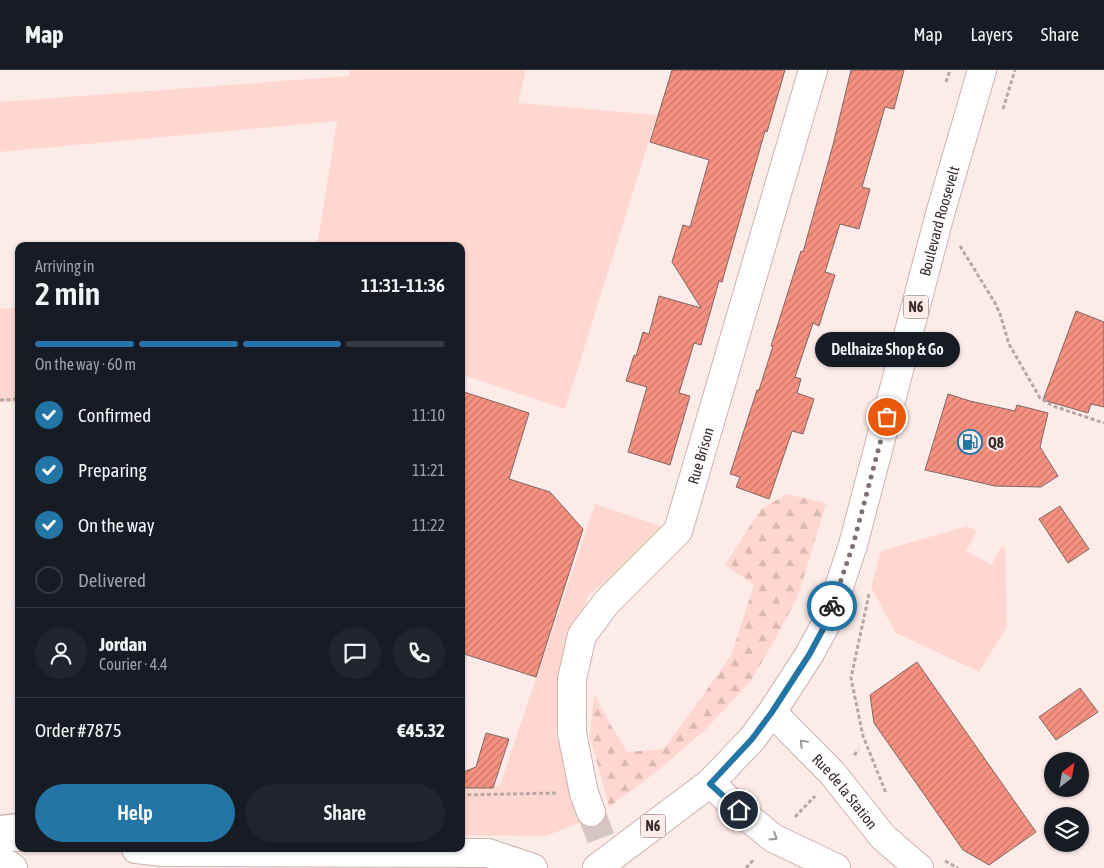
<!DOCTYPE html>
<html lang="en">
<head>
<meta charset="utf-8">
<style>
	:root { --surface:#171b24; --page:#20242c; --text:#f1f3f6; --muted:#9ea1a6; --line:#363941; --accent:#2375a6 }
	body { margin:0; font-family:"Asap Condensed",sans-serif; background:var(--page); color:var(--text); height:100vh; display:flex; flex-direction:column; font-size:19px; white-space:nowrap }
	* { box-sizing:border-box; margin:0 }
	p { font-size:16px; color:var(--muted) }
	.icon { flex:none; width:28px; height:28px; fill:none; stroke:currentColor; stroke-width:2; stroke-linecap:round; stroke-linejoin:round }
	.map { position:relative; flex:1; overflow:hidden }
	.sheet { position:absolute; left:15px; top:172px; width:450px; height:610px; display:flex; flex-direction:column; background:var(--surface); border-radius:10px; box-shadow:0 1px 4px #0004 }
	.sheet>* { flex:none }
	.needle { width:32px; rotate:31deg }
	.fabs { position:absolute; left:1044px; top:682px; display:grid; gap:10px }
	.fabs a { display:grid; place-items:center; width:45px; height:45px; border-radius:50%; background:var(--surface); box-shadow:0 1px 4px #0004; font-size:25px }
	.pin { position:absolute; display:grid; place-items:center; width:42px; height:42px; color:#fff; margin:-21px; border:2px solid #fff; border-radius:50%; box-shadow:0 1px 5px #0007 }
	.courier { position:absolute; display:grid; place-items:center; width:50px; height:50px; margin:-25px; border:4px solid #2375a6; border-radius:50%; background:#fff; color:#222; box-shadow:0 1px 6px #0007 }
	.bubble { position:absolute; height:35px; border-radius:18px; background:var(--surface); box-shadow:0 1px 4px #0004; font-size:16px; font-weight:600; line-height:35px; text-align:center }
	.head em { font-style:normal; font-weight:600 }
	.head div { display:flex; flex-direction:column-reverse }
	.head { display:flex; align-items:center; justify-content:space-between; height:85px; padding:0 20px }
	h1 { font-size:32px; font-weight:600; line-height:38px }
	.bar { display:grid; grid-template-columns:repeat(4,1fr); gap:8px 5px; align-content:center; height:60px; padding:0 20px }
	.bar i { height:6px; border-radius:4px; background:var(--line) }
	.bar .current { background:var(--accent) }
	.bar p { grid-column:span 4 }
	.line { display:flex; align-items:center; gap:12px; padding:0 20px; border-top:1px solid var(--line) }
	.line div { flex:1 }
	.round { display:grid; place-items:center; flex:none; width:52px; height:52px; border-radius:26px; background:var(--page) }
	ol { padding:0 20px; list-style:none }
	li { display:flex; align-items:center; gap:15px; height:55px }
	li p { margin-inline-start:auto }
	li .icon { padding:5px; border-radius:50%; background:var(--accent); color:#fff; stroke-width:4 }
	li:last-child { color:var(--muted) }
	li i { width:28px; height:28px; border:2px solid var(--line); border-radius:50% }
	.cta { display:flex; gap:10px; margin-top:auto; padding:10px 20px }
	.cta a { flex:1; height:58px; border-radius:30px; background:var(--accent); color:#fff; font-size:20px; font-weight:600; line-height:58px; text-align:center }
	.cta a+a { background:var(--page); color:var(--text) }
	header { display:flex; align-items:center; gap:30px; box-sizing:border-box; height:70px; padding:0 25px; background:var(--surface); border-bottom:1px solid var(--line) }
	header strong { font-size:24px }
	nav { display:flex; gap:28px; margin-inline-start:auto; font-size:18px }
	.map>svg:first-child { display:block }
	.green { fill:#ffd7d0 }
	.forest { fill:url(#forest-firs) }
	.building { fill:url(#building-hatch); stroke:#806662 }
	.lines { fill:none; stroke-linecap:round; stroke-linejoin:round }
	.street-tunnel { stroke:#d6c5c2; stroke-width:28; stroke-dasharray:28 14; stroke-linecap:butt }
	.lane-casing { stroke:#ceb2ad; stroke-width:19 }
	.street-casing { stroke:#ceb2ad; stroke-width:30 }
	.secondary-casing { stroke:#ceb2ad; stroke-width:30 }
	.primary-casing { stroke:#ceb2ad; stroke-width:30 }
	.path { stroke:#b6a7a4; stroke-width:3; stroke-dasharray:4 2.5; stroke-linecap:butt }
	.lane { stroke:#fff; stroke-width:16 }
	.street { stroke:#fff; stroke-width:28 }
	.secondary { stroke:#fff; stroke-width:28 }
	.primary { stroke:#fff; stroke-width:28 }
	.oneway { stroke:#9c9696 }
	.done { stroke:#7e706e; stroke-width:5; stroke-dasharray:0 9 }
	.route { stroke:#2375a6; stroke-width:6 }
	.labels { text-anchor:middle; dominant-baseline:central; stroke-width:4; stroke-linejoin:round; paint-order:stroke }
	.shield { fill:#fdebe8; stroke:#746764; stroke-width:1 }
	.shield-label { font-size:14px; font-weight:bold; fill:#392e2c }
	.street-label { font-size:15px; fill:#392e2c; stroke:#fdebe8 }
	.poi-label { font-size:15px; font-weight:bold; fill:#392e2c; stroke:#fdebe8; text-anchor:start }
</style>
</head>
<body>
<header>
<strong>Map</strong>
<nav><a>Map</a><a>Layers</a><a>Share</a></nav>
</header>
<div class="map">
<svg width="1104" height="798" viewBox="0 0 1104 798">
	<defs>
		<pattern id="forest-firs" width="22" height="20" patternUnits="userSpaceOnUse" patternTransform="scale(1.25)"><rect width="22" height="20" fill="#ffd7d0"/><path d="M5 1l3.5 6h-7zM16 11l3.5 6h-7z" fill="#dbb9b3"/></pattern>
		<pattern id="building-hatch" width="6" height="6" patternUnits="userSpaceOnUse" patternTransform="scale(1.25)"><rect width="6" height="6" fill="#f79181"/><path d="M-1 1l2-2M0 6l6-6M5 7l2-2" fill="none" stroke="#c9776a"/></pattern>
	</defs>
	<rect width="100%" height="100%" fill="#fdebe8"/>
	<path class="green" d="M350,0H526L518,33L657,45L565,339L461,304V176H317L337,51L0,82V32L349,6Z
		M19,237V332H0V239Z
		M595,434L669,459L588,526L561,623L556,664L584,751L546,766L461,765V720L500,715Z
		M967,456L977,461L966,481L992,495L1001,477L1005,479L1007,557L979,602L896,563L871,517L881,481Z"/>
	<path class="forest" d="M787,424L826,433L798,526L774,571L751,611L705,660L656,702L609,737L590,667L594,623L610,654L627,682L664,679L731,586L754,515L725,495L761,439Z"/>
	<path class="building" d="M672,0H785L767,62L765,61L722,212L719,211L701,275L694,273L679,323L690,326L670,395L628,382L647,317L626,311L634,285L636,286L643,262L649,264L659,226L701,238L672,192L683,155L690,157L709,90L650,72Z
		M851,0H904L894,39L885,37L862,117L870,119L859,159L840,154L825,202L835,205L819,256L813,253L795,307L801,309L797,323L814,329L803,364L792,361L769,429L736,417L740,407L730,404L757,320H759L773,276H771L801,181L803,182L833,75Z
		M1076,241L1104,252V337L1091,334L1088,343L1043,330Z
		M461,321L529,343L509,409L550,422L583,459L536,607L461,583Z
		M948,324L970,331L1015,341L1017,335L1048,343L1040,377L1058,406L1041,417L995,416L925,400Z
		M1060,436L1089,479L1068,493L1039,449Z
		M917,592L1036,762L989,795L963,780L874,653L870,625Z
		M1080,618L1098,642L1056,670L1039,647Z
		M486,663L509,669L493,718H461V703L476,697Z"/>
	<g class="lines">
		<path class="street-tunnel" d="M591,742L612,798"/>
		<defs>
			<path id="lane" d="M0,754L19,752"/>
			<g id="street">
				<path id="s1" d="M591,742L584,723L572,663V609L582,565L607,532L678,461L813,0"/>
				<path d="M0,765L19,767"/>
				<path d="M136,779L164,782L488,783L533,798"/>
				<path d="M0,789L13,798"/>
			</g>
			<g id="secondary">
				<path id="s2" d="M772,642L833,704L883,767L919,798"/>
				<path d="M710,713L739,740L773,768L836,798"/>
			</g>
			<g id="primary">
				<path id="s3" d="M597,798L710,713L752,669L772,642L809,585L828,550L853,475L940,144L982,0"/>
			</g>
		</defs>
		<use href="#lane" class="lane-casing"/>
		<use href="#street" class="street-casing"/>
		<use href="#secondary" class="secondary-casing"/>
		<use href="#primary" class="primary-casing"/>
		<path class="path" d="M946,12L950,0
			M1003,39L1015,0
			M960,176L995,233L1000,244L1009,274L1040,328L1053,336L1104,353
			M0,330L19,329
			M869,524L851,608L863,666L886,723
			M854,685L859,680
			M461,725L556,723
			M795,747L815,726
			M945,791L958,798
			M746,798L754,789"/>
		<use href="#lane" class="lane"/>
		<use href="#street" class="street"/>
		<use href="#secondary" class="secondary"/>
		<use href="#primary" class="primary"/>
	</g>
	<defs><path id="oneway-chevron" d="M-2-3.5L2.5 0L-2 3.5" fill="none" stroke-width="1.6" stroke-linecap="round" stroke-linejoin="round" transform="scale(1.25)"/></defs>
	<g class="oneway">
		<use href="#oneway-chevron" transform="translate(803 673) rotate(-134)"/>
		<use href="#oneway-chevron" transform="translate(774 767) rotate(32)"/>
	</g>
	<g class="lines">
		<path class="done" d="M832,536L853,475L887,347"/>
		<path class="route" d="M739,740L710,714L752,669L772,642L809,585L828,550L832,536"/>
	</g>
	<defs>
		<symbol id="fuel-ring" viewBox="-11 -11 22 22"><circle r="9.5" fill="#fdebe8" stroke="#2375a6" stroke-width="1.5"/><path d="M-5.5-6h7V0h2V4h1.3V-2.5L3-4.5l.8-.8L6-3V5H2.5V1h-1V6h-7ZM-4.2-4.7v3.2H.2V-4.7Z" fill="#2375a6"/></symbol>
	</defs>
	<g fill-rule="evenodd">
		<use href="#fuel-ring" x="956" y="358" width="28" height="28"/>
	</g>
	<g class="labels">
		<g class="shield">
			<rect x="903.5" y="225.5" width="25" height="23" rx="4"/>
			<rect x="640.5" y="744.5" width="25" height="23" rx="4"/>
		</g>
		<g class="shield-label">
			<text x="916" y="237">N6</text>
			<text x="653" y="756">N6</text>
		</g>
		<g class="street-label">
			<text stroke="none"><textPath href="#s3" startOffset="758">Boulevard Roosevelt</textPath></text>
			<text stroke="none"><textPath href="#s1" startOffset="401">Rue Brison</textPath></text>
			<text stroke="none"><textPath href="#s2" startOffset="108">Rue de la Station</textPath></text>
		</g>
		<g class="poi-label">
			<text x="988" y="372">Q8</text>
		</g>
	</g>
</svg>
<div class="fabs">
<a><svg class="needle" viewBox="-14 -14 28 28"><path d="M0-13l5 13h-10z" fill="#e53935"/><path d="M0 13l5-13h-10z" fill="#9ea1a6"/></svg></a>
<a><svg class="icon" aria-label="layers" viewBox="0 0 24 24"><path d="M12 4l9 5-9 5-9-5zM3 14l9 5 9-5"/></svg></a>
</div>
<div class="pin" style="left:887px;top:347px;background:#ea580c"><svg class="icon" aria-label="bag" viewBox="0 0 24 24"><path d="M5 8h14l-1 12H6zM9 8a3 3 0 0 1 6 0"/></svg></div>
<div class="pin" style="left:739px;top:740px;background:#1f2937"><svg class="icon" aria-label="home" viewBox="0 0 24 24"><path d="M3 11l9-7 9 7M6 9v11h12V9"/></svg></div>
<div class="courier" style="left:832px;top:536px"><svg class="icon" aria-label="bike" viewBox="0 0 24 24"><circle cx="6" cy="16" r="4"/><circle cx="18" cy="16" r="4"/><path d="M6 16l4-8h5l3 8M10 8l3 8H6M13 5h3"/></svg></div>
<div class="bubble" style="left:815px;top:262px;width:145px">Delhaize Shop &amp; Go</div>
<section class="sheet">
<div class="head"><div><h1>2 min</h1><p>Arriving in</p></div><em>11:31–11:36</em></div>
<div class="bar"><i class="current"></i><i class="current"></i><i class="current"></i><i></i><p>On the way · 60 m</p></div>
<ol>
<li><svg class="icon" aria-label="check" viewBox="0 0 24 24"><path d="M5 12l5 5 9-10"/></svg>Confirmed<p>11:10</p></li>
<li><svg class="icon" aria-label="check" viewBox="0 0 24 24"><path d="M5 12l5 5 9-10"/></svg>Preparing<p>11:21</p></li>
<li><svg class="icon" aria-label="check" viewBox="0 0 24 24"><path d="M5 12l5 5 9-10"/></svg>On the way<p>11:22</p></li>
<li><i></i>Delivered</li>
</ol>
<div class="line" style="height:90px"><a class="round"><svg class="icon" aria-label="person" viewBox="0 0 24 24"><circle cx="12" cy="8" r="4"/><path d="M4 21q1-7 8-7t8 7"/></svg></a><div><b>Jordan</b><p>Courier · 4.4</p></div><a class="round"><svg class="icon" aria-label="chat" viewBox="0 0 24 24"><path d="M4 5h16v11H9l-5 4z"/></svg></a><a class="round"><svg class="icon" aria-label="phone" viewBox="0 0 24 24"><path d="M5 4h4l2 5-3 2q2 4 5 5l2-3 5 2v4C11 20 4 13 5 4z"/></svg></a></div>
<div class="line" style="height:65px"><div>Order #7875</div><b>€45.32</b></div>
<div class="cta"><a>Help</a><a>Share</a></div>
</section>
</div>
</body>
</html>
